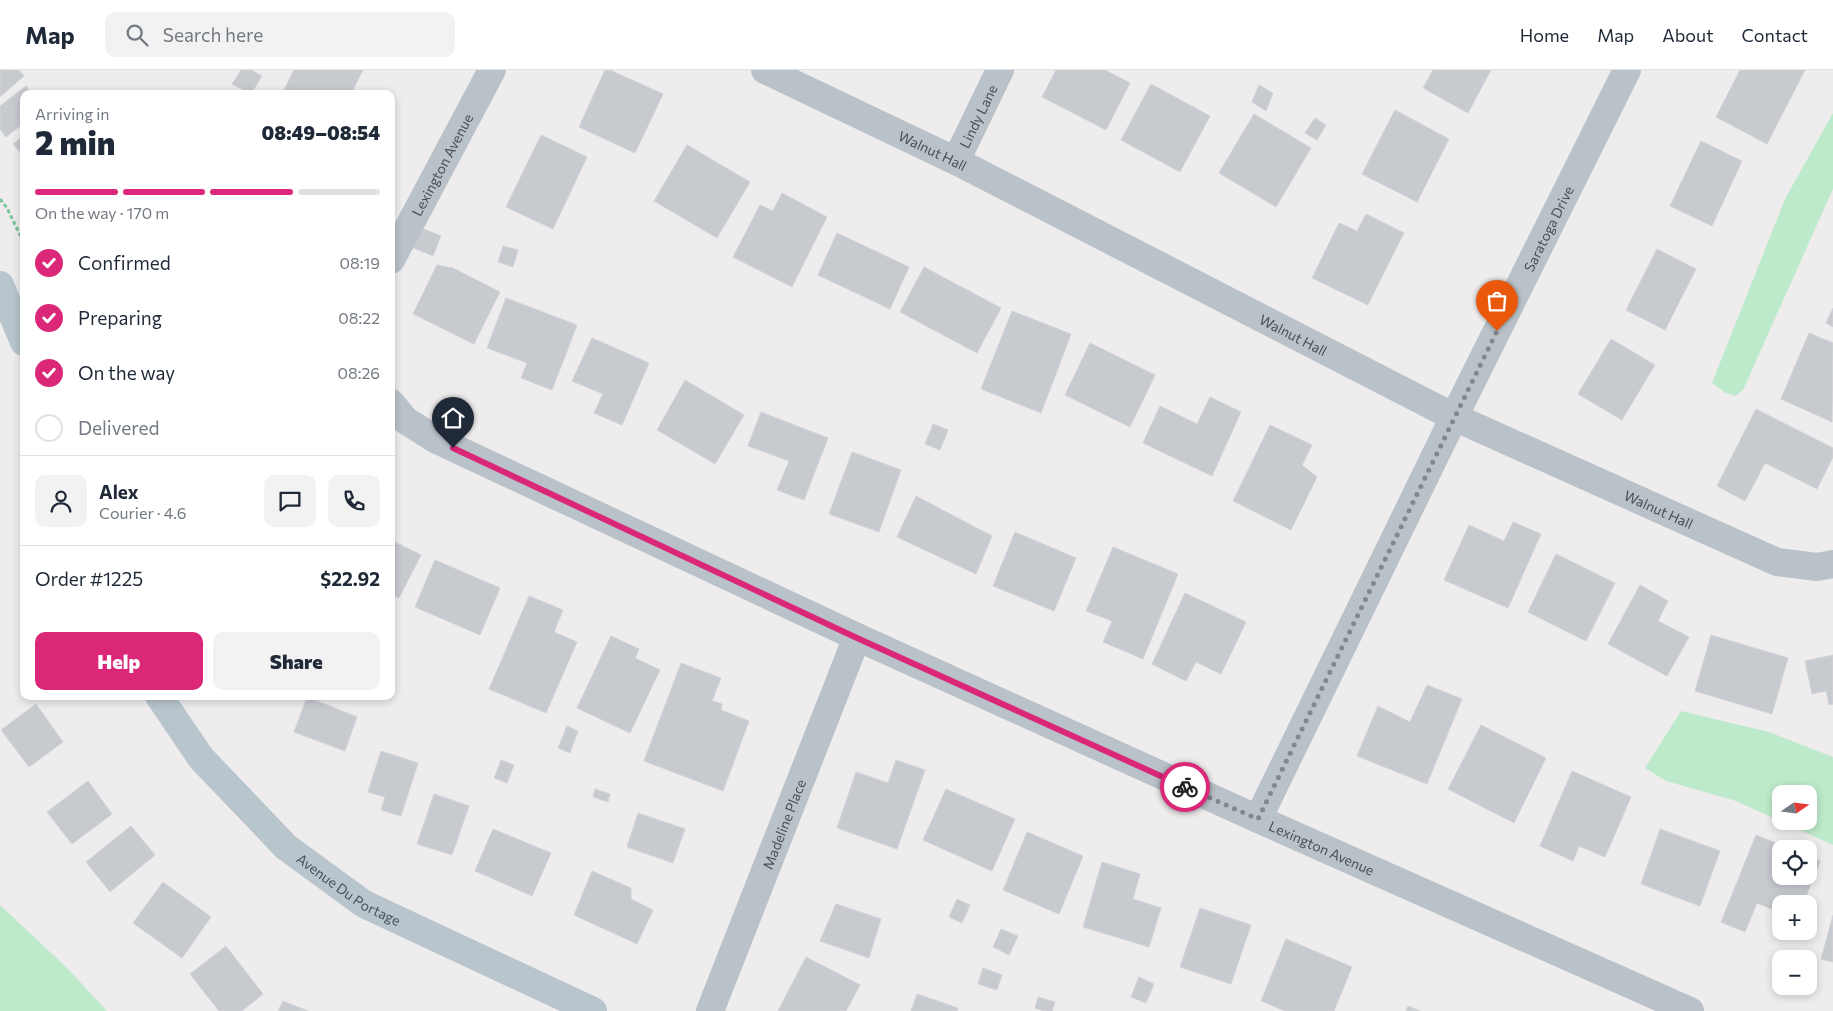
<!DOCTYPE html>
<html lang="en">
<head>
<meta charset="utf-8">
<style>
	:root { --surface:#fff; --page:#f2f2f3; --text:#1f2937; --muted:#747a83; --line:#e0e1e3; --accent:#db2777 }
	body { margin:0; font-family:Commissioner,sans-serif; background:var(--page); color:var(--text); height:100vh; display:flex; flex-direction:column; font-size:19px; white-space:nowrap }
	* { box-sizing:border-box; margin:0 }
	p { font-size:16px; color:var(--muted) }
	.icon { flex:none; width:28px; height:28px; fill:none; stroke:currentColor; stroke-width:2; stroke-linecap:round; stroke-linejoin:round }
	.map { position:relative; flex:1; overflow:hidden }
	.drawer { position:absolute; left:20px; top:20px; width:375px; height:610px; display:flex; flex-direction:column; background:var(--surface); border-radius:10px; box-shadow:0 2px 8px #0003 }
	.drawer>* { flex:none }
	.needle { width:32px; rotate:76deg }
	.fabs { position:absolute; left:1772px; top:715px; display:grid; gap:10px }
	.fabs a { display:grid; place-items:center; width:45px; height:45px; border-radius:10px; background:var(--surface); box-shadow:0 2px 8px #0003; font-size:25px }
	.pin { position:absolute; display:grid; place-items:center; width:42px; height:42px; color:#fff; margin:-51px -21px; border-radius:50% 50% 50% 0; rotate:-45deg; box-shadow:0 0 5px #0007 }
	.pin .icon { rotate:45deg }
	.courier { position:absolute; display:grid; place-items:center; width:50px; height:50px; margin:-25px; border:4px solid #db2777; border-radius:50%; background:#fff; color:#222; box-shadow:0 1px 6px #0007 }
	.overview em { font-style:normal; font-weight:800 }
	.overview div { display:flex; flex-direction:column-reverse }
	.overview { display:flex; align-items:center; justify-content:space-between; height:85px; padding:0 15px }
	h1 { font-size:32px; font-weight:800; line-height:38px }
	.bar { display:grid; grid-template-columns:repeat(4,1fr); gap:8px 5px; align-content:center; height:60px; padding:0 15px }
	.bar i { height:6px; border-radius:4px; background:var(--line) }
	.bar .selected { background:var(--accent) }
	.bar p { grid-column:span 4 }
	.line { display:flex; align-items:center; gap:12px; padding:0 15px; border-top:1px solid var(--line) }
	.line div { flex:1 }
	.round { display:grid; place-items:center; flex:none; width:52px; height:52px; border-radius:10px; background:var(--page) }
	ol { padding:0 15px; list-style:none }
	li { display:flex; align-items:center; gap:15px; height:55px }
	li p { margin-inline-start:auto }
	li .icon { padding:5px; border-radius:50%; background:var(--accent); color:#fff; stroke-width:4 }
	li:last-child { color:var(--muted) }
	li i { width:28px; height:28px; border:2px solid var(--line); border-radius:50% }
	.primary-button { display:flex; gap:10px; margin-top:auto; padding:10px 15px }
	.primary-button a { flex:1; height:58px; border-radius:10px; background:var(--accent); color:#fff; font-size:20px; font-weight:800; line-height:58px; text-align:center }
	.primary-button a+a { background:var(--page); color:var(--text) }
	header { display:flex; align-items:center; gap:30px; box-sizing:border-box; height:70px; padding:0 25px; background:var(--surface); border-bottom:1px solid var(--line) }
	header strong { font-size:24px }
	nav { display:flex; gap:28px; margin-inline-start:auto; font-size:18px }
	.search { width:350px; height:45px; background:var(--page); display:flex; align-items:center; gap:12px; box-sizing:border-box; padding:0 18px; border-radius:10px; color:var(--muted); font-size:19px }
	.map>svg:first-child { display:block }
	.green { fill:#bdeaca; fill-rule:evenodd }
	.building { fill:#c7cacf; stroke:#d1d3d8 }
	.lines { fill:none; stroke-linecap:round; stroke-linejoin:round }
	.path { stroke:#78c598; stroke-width:3; stroke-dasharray:4 2.5; stroke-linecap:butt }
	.street { stroke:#b9c2c8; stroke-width:28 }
	.secondary { stroke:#b9c5cd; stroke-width:28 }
	.done { stroke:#81878c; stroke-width:5; stroke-dasharray:0 9 }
	.route { stroke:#db2777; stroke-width:6 }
	.labels { text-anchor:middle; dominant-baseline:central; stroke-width:4; stroke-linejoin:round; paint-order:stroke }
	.street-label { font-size:14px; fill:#465158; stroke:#fff }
</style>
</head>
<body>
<header>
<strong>Map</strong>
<div class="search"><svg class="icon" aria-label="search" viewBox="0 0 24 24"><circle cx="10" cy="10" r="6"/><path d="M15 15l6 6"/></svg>Search here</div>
<nav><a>Home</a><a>Map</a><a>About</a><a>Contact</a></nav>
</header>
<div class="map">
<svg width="1833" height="941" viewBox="0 0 1833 941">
	<rect width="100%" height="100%" fill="#efeced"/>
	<path class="green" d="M1833,43V119L1743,320L1735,326L1726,323L1712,313L1785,129Z
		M1681,641L1769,662L1833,687V775L1736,731L1666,711L1645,698ZM1781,724H1809V751H1781Z
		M0,835L67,898L107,941H0Z"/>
	<path class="building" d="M0,0H19L24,6L0,27Z
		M241,0H251L262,6L251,24L232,14Z
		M294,0H363L351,24H282Z
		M605,0H610L663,24L635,83L579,57Z
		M1056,0H1105L1130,13L1106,60L1042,27Z
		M1433,0H1491L1468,43L1423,18Z
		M1740,0H1805L1767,74L1716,47Z
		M1151,14L1210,46L1180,102L1121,70Z
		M1259,15L1273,23L1266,41L1252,32Z
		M26,16L32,24H24V53L6,67L0,59V36Z
		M1395,40L1449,69L1417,132L1362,104Z
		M1254,44L1311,78L1276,137L1219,103Z
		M1315,48L1326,55L1317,70L1305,63Z
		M24,65V87L13,74Z
		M541,65L587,87L553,159L506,137Z
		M1701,71L1742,91L1712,156L1670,136Z
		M687,75L750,112L717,168L654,131Z
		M782,123L827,147L792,217L733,187L760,135L773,141Z
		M1366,144L1404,163L1368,235L1312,208L1339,153L1357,161Z
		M419,157L441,166L433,186L411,177Z
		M837,163L909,197L890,239L818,205Z
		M503,176L518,180L513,197L498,192Z
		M1657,179L1696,199L1665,260L1626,240Z
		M437,195L453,198L500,222L474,274L413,244Z
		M924,197L1001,238L977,283L900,242Z
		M506,228L577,255L552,320L521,308L527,293L487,278Z
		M1833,238V257L1826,253Z
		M1012,241L1071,264L1041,343L981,319Z
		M1809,263L1833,273L1832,352L1781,329Z
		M592,268L649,293L622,355L594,343L603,324L572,311Z
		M1611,269L1655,295L1622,350L1578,324Z
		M1090,273L1155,305L1130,357L1065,325Z
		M685,310L744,345L715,394L657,360Z
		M1210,327L1241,342L1212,406L1143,373L1160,336L1197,354Z
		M1756,339L1833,378V387L1817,419L1765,393L1745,431L1717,416Z
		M761,342L828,368L804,430L777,420L789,391L748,376Z
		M933,354L948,360L940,380L925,374Z
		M1270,355L1312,375L1302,395L1317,407L1291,460L1233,431Z
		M852,382L901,400L879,462L829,444Z
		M916,426L992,466L976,504L897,467Z
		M1513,452L1541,464L1508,538L1444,510L1469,455L1504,471Z
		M1015,462L1076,488L1054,541L993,516Z
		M391,470L421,485L399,528L391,524Z
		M1113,477L1178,504L1143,589L1103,572L1112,551L1086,541Z
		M1556,484L1615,513L1586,571L1528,542Z
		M435,490L500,518L480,565L415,537Z
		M1640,515L1668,531L1658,551L1689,567L1667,606L1608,574Z
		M1185,523L1246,552L1221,604L1196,592L1186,611L1152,594Z
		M529,526L563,540L554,562L577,572L546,643L489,619Z
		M1711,565L1788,588L1772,644L1695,621Z
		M611,566L639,579L635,588L660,600L630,663L577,638Z
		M1833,585V634L1829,635L1826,621L1812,624L1805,591Z
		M681,593L721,608L712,631L722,634L721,640L749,651L723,721L644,691Z
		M1427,615L1462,629L1427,714L1357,686L1378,636L1410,652Z
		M307,627L357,647L345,681L294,662Z
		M36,634L63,672L29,697L1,660Z
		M1481,655L1546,688L1514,753L1448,719Z
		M567,656L578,661L570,683L558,678Z
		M381,681L418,693L401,746L381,740L385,727L368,722Z
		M501,690L514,695L507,713L494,708Z
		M896,690L925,700L897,779L837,758L856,702L888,713Z
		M1572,701L1631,727L1605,787L1579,776L1573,791L1540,776Z
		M88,711L112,744L72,774L47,742Z
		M595,719L610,724L608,732L593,727Z
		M946,719L1015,749L992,801L923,770Z
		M434,724L469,736L452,785L417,774Z
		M638,743L685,759L673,793L627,777Z
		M131,756L155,785L110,822L86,792Z
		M493,759L551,783L532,826L475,801Z
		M1660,759L1720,781L1700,836L1641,814Z
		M1027,762L1083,786L1059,844L1003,820Z
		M1756,765L1791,779H1781V806H1809V786L1820,791L1803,834H1781V843L1757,833L1745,862L1721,852Z
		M1102,792L1140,804L1133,829L1161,838L1149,877L1083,857Z
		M592,801L631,818V829L653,840L637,874L574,845Z
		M163,812L211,847L182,888L133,853Z
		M957,829L970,835L962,853L949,847Z
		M836,834L881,849L869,888L820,871Z
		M1200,838L1251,855L1231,914L1180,897Z
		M1833,845V892L1821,889Z
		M1001,859L1018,866L1009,885L993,877Z
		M1286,869L1352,897L1334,941H1285L1261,931Z
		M226,876L263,924L242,941H219L190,904Z
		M806,887L860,915L846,941H778Z
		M983,898L1002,905L997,920L978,914Z
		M1139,907L1154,914L1146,933L1131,927Z
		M917,924L958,938L957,941H911Z
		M1038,927L1055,932L1052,941H1044L1035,938Z
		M283,931L308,941H278Z
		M1408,936L1420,941H1406Z"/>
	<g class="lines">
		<path class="path" d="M0,129L7,138L24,173"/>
		<g class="street">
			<path id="s1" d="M765,0L956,91L1454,347L1777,492L1817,497L1833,494"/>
			<path id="s2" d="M956,91L1000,0"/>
			<path id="s3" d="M391,190L492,0"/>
			<path id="s4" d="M391,333L405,350L435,369L857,567L1258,749L1690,941"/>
			<path id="s5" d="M1258,749L1454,347L1627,0"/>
			<path id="s6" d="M710,941L857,567"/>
		</g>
		<g class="secondary">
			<path d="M0,215L24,272"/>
			<path id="s7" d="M159,626L201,688L286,777L364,834L593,941"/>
		</g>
	</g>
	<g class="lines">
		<path class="done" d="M1185,717L1258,749L1497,261"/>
		<path class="route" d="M453,378L857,568L1185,717"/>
	</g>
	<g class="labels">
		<g class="street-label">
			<text stroke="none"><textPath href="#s2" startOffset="50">Lindy Lane</textPath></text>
			<text stroke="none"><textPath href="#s1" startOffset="186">Walnut Hall</textPath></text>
			<text stroke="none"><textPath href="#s3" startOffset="108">Lexington Avenue</textPath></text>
			<text stroke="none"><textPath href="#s5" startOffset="658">Saratoga Drive</textPath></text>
			<text stroke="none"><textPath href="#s1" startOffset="591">Walnut Hall</textPath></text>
			<text stroke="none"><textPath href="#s1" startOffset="996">Walnut Hall</textPath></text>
			<text stroke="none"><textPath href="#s6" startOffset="201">Madeline Place</textPath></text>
			<text stroke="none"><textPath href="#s4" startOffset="1034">Lexington Avenue</textPath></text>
			<text stroke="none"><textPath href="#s7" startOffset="274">Avenue Du Portage</textPath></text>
		</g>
	</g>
</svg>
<div class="fabs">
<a><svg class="needle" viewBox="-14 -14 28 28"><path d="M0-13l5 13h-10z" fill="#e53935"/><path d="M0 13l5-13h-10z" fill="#747a83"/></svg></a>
<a><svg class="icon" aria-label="locate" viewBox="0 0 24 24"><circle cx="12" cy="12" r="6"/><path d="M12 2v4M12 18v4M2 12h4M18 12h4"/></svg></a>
<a>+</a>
<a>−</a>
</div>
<div class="pin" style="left:1497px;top:261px;background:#ea580c"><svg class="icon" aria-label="bag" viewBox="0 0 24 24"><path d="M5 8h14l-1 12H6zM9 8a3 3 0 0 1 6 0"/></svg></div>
<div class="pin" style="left:453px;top:378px;background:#1f2937"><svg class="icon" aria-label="home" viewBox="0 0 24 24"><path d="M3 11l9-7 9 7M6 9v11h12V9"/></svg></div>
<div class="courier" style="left:1185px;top:717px"><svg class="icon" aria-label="bike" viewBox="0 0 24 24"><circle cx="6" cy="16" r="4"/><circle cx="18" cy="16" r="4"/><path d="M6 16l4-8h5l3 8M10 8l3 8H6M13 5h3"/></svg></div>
<section class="drawer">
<div class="overview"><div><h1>2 min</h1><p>Arriving in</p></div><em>08:49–08:54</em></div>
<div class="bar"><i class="selected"></i><i class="selected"></i><i class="selected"></i><i></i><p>On the way · 170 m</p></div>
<ol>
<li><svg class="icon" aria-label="check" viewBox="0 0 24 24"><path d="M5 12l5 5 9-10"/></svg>Confirmed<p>08:19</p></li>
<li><svg class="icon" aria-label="check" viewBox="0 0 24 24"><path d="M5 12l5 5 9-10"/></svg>Preparing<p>08:22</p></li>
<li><svg class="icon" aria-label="check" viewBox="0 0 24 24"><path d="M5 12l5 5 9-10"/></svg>On the way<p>08:26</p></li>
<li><i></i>Delivered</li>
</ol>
<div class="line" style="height:90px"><a class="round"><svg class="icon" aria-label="person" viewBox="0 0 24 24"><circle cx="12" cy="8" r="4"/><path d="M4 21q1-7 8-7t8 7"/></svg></a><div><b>Alex</b><p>Courier · 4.6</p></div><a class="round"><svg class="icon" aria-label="chat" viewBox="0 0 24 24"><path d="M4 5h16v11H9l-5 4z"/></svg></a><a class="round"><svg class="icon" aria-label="phone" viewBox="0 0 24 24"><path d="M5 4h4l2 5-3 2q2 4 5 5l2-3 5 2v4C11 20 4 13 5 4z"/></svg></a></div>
<div class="line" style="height:65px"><div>Order #1225</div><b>$22.92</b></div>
<div class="primary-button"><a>Help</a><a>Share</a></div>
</section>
</div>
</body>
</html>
